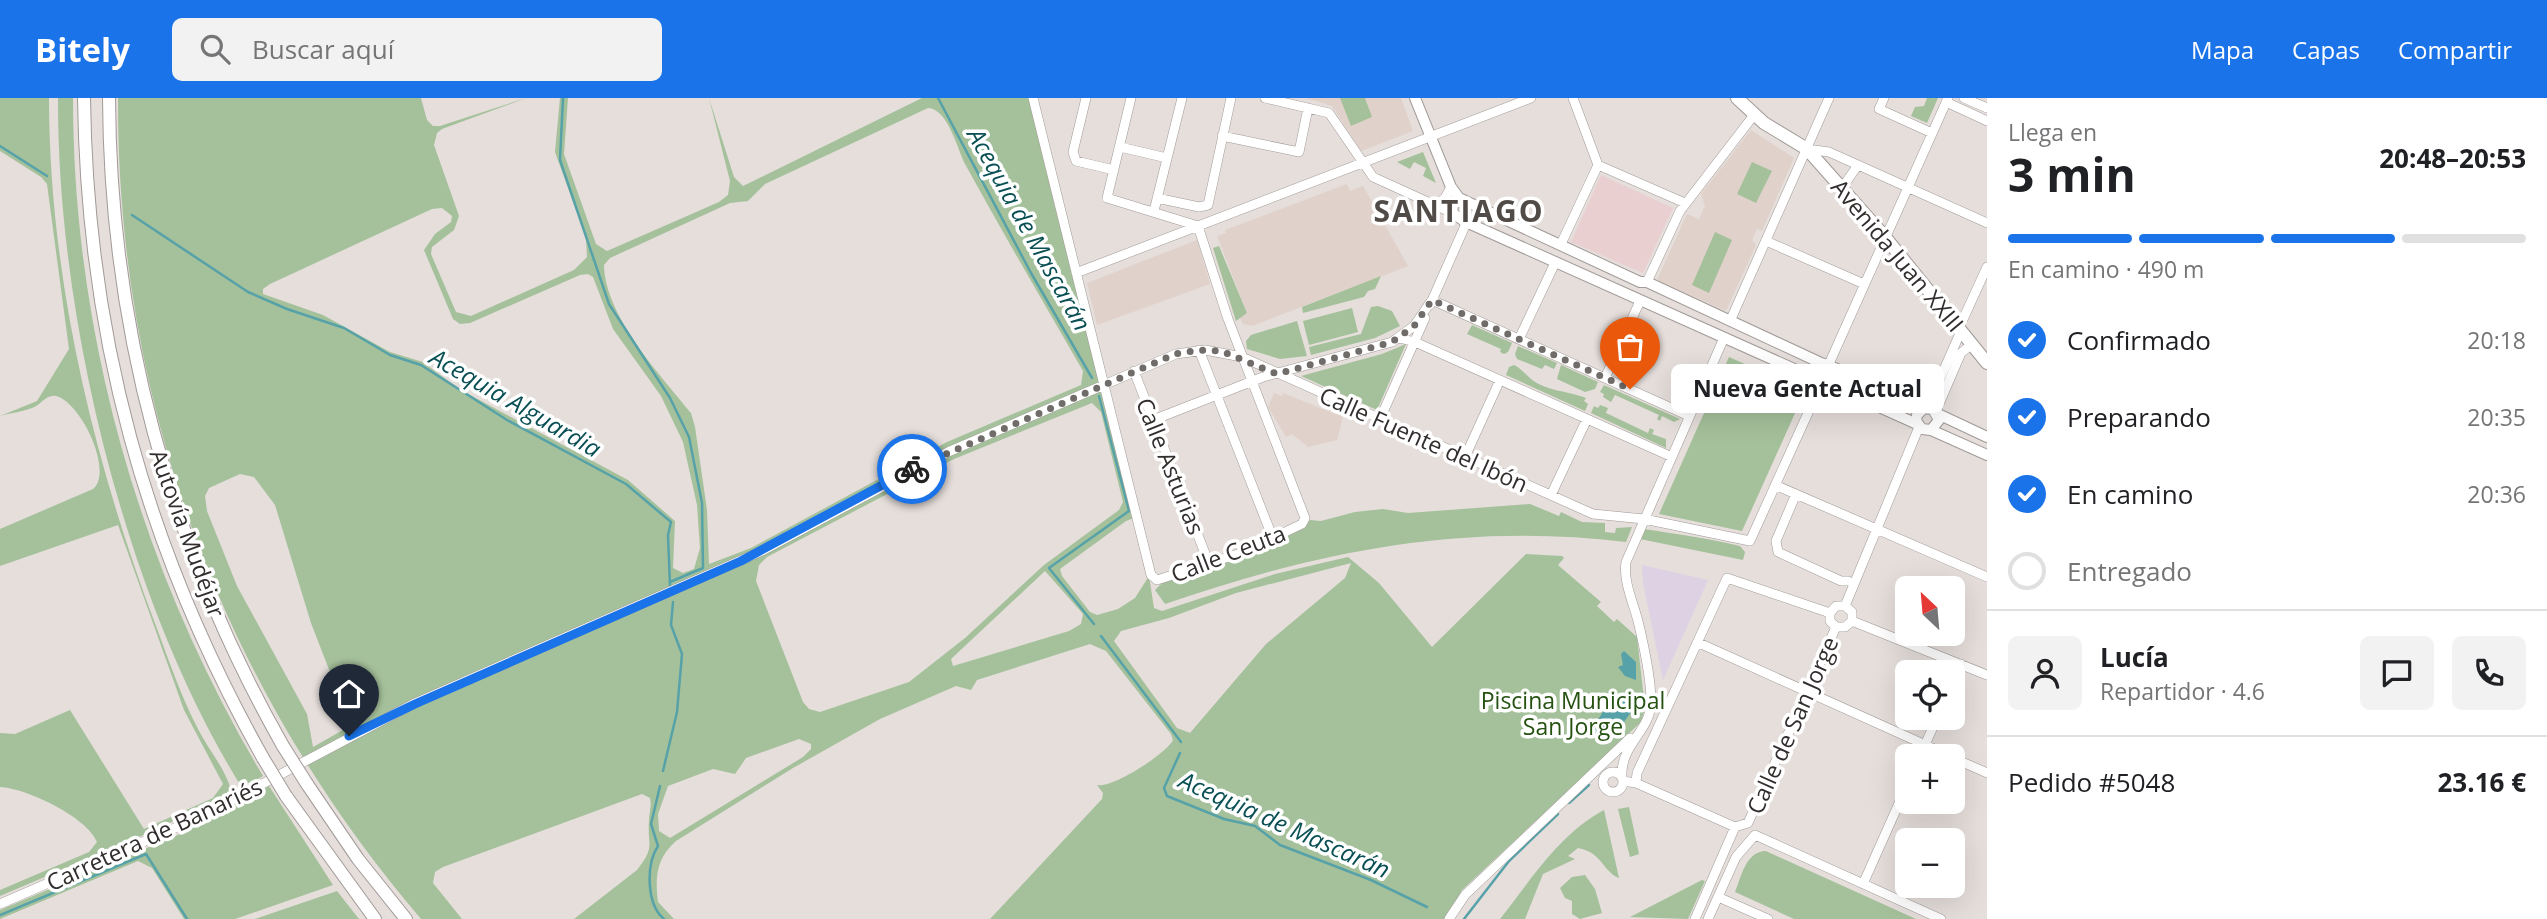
<!DOCTYPE html>
<html lang="es">
<head>
<meta charset="utf-8">
<style>
	:root { --surface:#fff; --page:#f2f2f2; --text:#202124; --muted:#757577; --line:#e0e0e0; --accent:#1a73e8 }
	body { margin:0; font-family:"Open Sans",sans-serif; background:var(--page); color:var(--text); height:100vh; display:flex; flex-direction:column; font-size:26px; white-space:nowrap }
	* { box-sizing:border-box; margin:0 }
	p { font-size:23px; color:var(--muted) }
	.icon { flex:none; width:38px; height:38px; fill:none; stroke:currentColor; stroke-width:2; stroke-linecap:round; stroke-linejoin:round }
	.map { position:relative; flex:1; overflow:hidden }
	.sheet { display:flex; flex-direction:column; background:var(--surface); width:560px }
	.sheet>* { flex:none }
	.needle { width:46px; rotate:334deg }
	.tools { position:absolute; left:1895px; top:478px; display:grid; gap:14px }
	.tools a { display:grid; place-items:center; width:70px; height:70px; border-radius:10px; background:var(--surface); box-shadow:0 7px 28px #0002; font-size:35px }
	.pin { position:absolute; display:grid; place-items:center; width:60px; height:60px; color:#fff; margin:-72px -30px; border-radius:50% 50% 50% 0; rotate:-45deg; box-shadow:0 0 7px #0007 }
	.pin .icon { rotate:45deg }
	.courier { position:absolute; display:grid; place-items:center; width:70px; height:70px; margin:-35px; border:5px solid #1a73e8; border-radius:50%; background:#fff; color:#222; box-shadow:0 2px 9px #0007 }
	.bubble { position:absolute; height:49px; border-radius:10px; background:var(--surface); box-shadow:0 7px 28px #0002; font-size:23px; font-weight:700; line-height:49px; text-align:center }
	.head em { font-style:normal; font-weight:700 }
	.head div { display:flex; flex-direction:column-reverse }
	.head { display:flex; align-items:center; justify-content:space-between; height:119px; padding:0 21px }
	h1 { font-size:46px; font-weight:700; line-height:52px }
	.bar { display:grid; grid-template-columns:repeat(4,1fr); gap:10px 7px; align-content:center; height:84px; padding:0 21px }
	.bar i { height:9px; border-radius:5px; background:var(--line) }
	.bar .active { background:var(--accent) }
	.bar p { grid-column:span 4 }
	.line { display:flex; align-items:center; gap:18px; padding:0 21px; border-top:2px solid var(--line) }
	.line div { flex:1 }
	.round { display:grid; place-items:center; flex:none; width:74px; height:74px; border-radius:10px; background:var(--page) }
	ol { padding:0 21px; list-style:none }
	li { display:flex; align-items:center; gap:21px; height:77px }
	li p { margin-inline-start:auto }
	li .icon { padding:7px; border-radius:50%; background:var(--accent); color:#fff; stroke-width:4 }
	li:last-child { color:var(--muted) }
	li i { width:38px; height:38px; border:4px solid var(--line); border-radius:50% }
	header { display:flex; align-items:center; gap:42px; box-sizing:border-box; height:98px; padding:0 35px; background:var(--accent); color:#fff }
	header strong { font-size:33px }
	nav { display:flex; gap:38px; margin-inline-start:auto; font-size:24px }
	.search { width:490px; height:63px; background:var(--page); display:flex; align-items:center; gap:18px; box-sizing:border-box; padding:0 24px; border-radius:10px; color:var(--muted); font-size:26px }
	main { display:flex; flex:1; min-height:0 }
	.map>svg:first-child { display:block }
	.commercial { fill:#ded1e4 }
	.built { fill:#e0d2ca }
	.medical { fill:#e9cfd0 }
	.green { fill:#a5c19b; fill-rule:evenodd }
	.water { fill:#56a2a8 }
	.lines { fill:none; stroke-linecap:round; stroke-linejoin:round }
	.stream { stroke:#56a2a8; stroke-width:2.5 }
	.minor-casing { stroke:#a19a97; stroke-width:10 }
	.major-casing { stroke:#a19a97; stroke-width:12 }
	.highway-casing { stroke:#a19a97; stroke-width:14 }
	.minor { stroke:#fff; stroke-width:9 }
	.major { stroke:#fff; stroke-width:10 }
	.highway { stroke:#fff; stroke-width:12 }
	.highway-bridge-casing { stroke:#a19a97; stroke-width:14; stroke-linecap:butt }
	.highway-bridge { stroke:#fff; stroke-width:12 }
	.done { stroke:#706c6a; stroke-width:7; stroke-dasharray:0 12.6 }
	.route { stroke:#1a73e8; stroke-width:9 }
	.labels { text-anchor:middle; dominant-baseline:central; stroke-width:7; stroke-linejoin:round; paint-order:stroke }
	.street-label { font-size:23px; fill:#312e2d; stroke:#fff }
	.park-label { font-size:23px; fill:#255211; stroke:#fff }
	.water-label { font-size:24px; font-style:italic; fill:#094f54; stroke:#fff }
	.district-label { font-size:30px; font-weight:bold; letter-spacing:2px; fill:#514b48; stroke:#fff }
</style>
</head>
<body>
<header>
<strong>Bitely</strong>
<div class="search"><svg class="icon" aria-label="search" viewBox="0 0 24 24"><circle cx="10" cy="10" r="6"/><path d="M15 15l6 6"/></svg>Buscar aquí</div>
<nav><a>Mapa</a><a>Capas</a><a>Compartir</a></nav>
</header>
<main>
<div class="map">
<svg width="1987" height="821" viewBox="0 0 1987 821">
	<rect width="100%" height="100%" fill="#e5dedb"/>
	<path class="commercial" d="M1642,467L1708,482L1663,582L1643,485Z"/>
	<path class="built" d="M1306,0H1401L1413,33L1361,53L1332,8Z
		M1751,32L1794,60L1762,133L1757,131L1752,142L1756,147L1726,213L1657,182L1687,116L1699,121L1705,108L1701,96Z
		M1347,86L1350,93L1363,88L1408,168L1252,228L1243,226L1239,218L1247,215L1217,138L1226,135L1225,132Z
		M1197,142L1210,186L1097,227L1087,185Z
		M1274,295L1282,298L1283,295L1343,319L1337,342L1308,349L1292,336L1286,339L1268,309Z"/>
	<path class="medical" d="M1601,77L1673,110L1643,175L1571,144Z"/>
	<path class="green" d="M0,0H49C49,178 93,362 156,528C169,563 181,598 198,631C208,651 225,670 231,692L225,698L153,733L0,798V792L89,754L97,744C87,719 26,690 0,689V635L15,636L70,612L144,731L213,700L223,686L184,612L118,427L0,468V431L93,391C114,374 81,304 56,298C46,296 41,307 32,310C22,314 10,315 0,318L37,303L69,251L47,86L41,79L0,53Z
		M58,0H73C73,238 141,474 263,678L251,685H239C125,499 57,218 58,0Z
		M118,0H421L427,22L433,28H440L526,0L442,31L437,35L434,47L459,118L454,132L432,149L431,156L456,214L471,218L574,172L587,159L586,140L555,54L560,0H568L564,56L596,146L607,153L719,104L728,97L730,83L709,0L734,79L743,88L922,0H1030L1134,420L1126,423L1060,471L1062,478L1090,514L1097,517L1118,511L1135,500L1149,478L1154,510L1162,513L1275,476L1348,459L1379,485L1432,549L1526,456L1562,458L1564,460L1558,467L1601,504L1597,508L1614,524L1617,521L1637,539L1645,610L1641,624L1461,793L1463,796L1446,821H990L1102,701L1103,695L1097,687C1112,691 1167,655 1173,642L1171,636L1106,553L1090,546L977,582L971,592L956,588L880,621L793,670L676,743C656,761 655,779 658,804L674,821H574L637,772C656,748 647,748 649,723C649,715 652,708 650,700L642,696L443,769L435,774L433,785L462,821H421C223,589 117,306 118,0ZM928,10C948,11 957,50 965,66C1003,135 1043,204 1083,273L1081,287L947,344L751,450L709,466L707,412L695,329L691,315C660,277 605,218 604,167L610,160L730,105L748,103L765,86ZM442,110L452,118L451,124L435,136L424,152L453,221L460,226L470,225L580,177L588,176L593,179L613,231L661,298L683,344L697,407L700,450L694,471L683,475L673,470L675,423L628,382L459,291L423,264L390,254L323,217L263,196V191L270,186L432,111ZM1092,305L1101,314L1123,404L1119,412L1044,467L965,540L909,584L820,614L809,611L803,604L756,483L759,467L767,459L954,361ZM240,376L254,379L275,407L311,525L347,618L348,625L343,632L313,649L307,616L237,488L207,413L205,398L209,390ZM1351,465L1345,480L1266,546L1190,635L1177,630L1114,543L1121,533L1169,520L1236,495ZM1045,473L1083,516L1081,526L1069,533L953,568L951,561ZM799,641L811,646V651L803,659L670,740L659,733L658,716L668,688L713,671L735,676L746,660Z
		M1340,0H1365L1372,19L1351,28Z
		M1927,0H1938L1927,25L1911,18L1915,9L1924,8Z
		M1423,54L1436,85L1423,78L1426,70L1414,64L1410,71L1397,64Z
		M1752,64L1772,73L1756,105L1737,96Z
		M1715,134L1732,142L1709,195L1692,187Z
		M1219,148L1247,215L1236,223L1213,150Z
		M1381,178L1375,191L1368,193L1364,199L1303,215L1302,209Z
		M1378,208L1392,213L1400,228L1375,240L1311,257L1309,249L1361,236L1371,209Z
		M1352,210L1358,234L1309,247L1303,223Z
		M1297,223L1307,258L1280,261L1247,251L1246,243L1251,237Z
		M1472,227L1512,245L1508,254L1504,256L1500,254L1501,251L1467,236Z
		M1406,246L1377,312L1301,278L1382,256Z
		M1518,248L1557,265L1554,271L1545,267L1542,271L1517,261L1515,256Z
		M1729,259L1805,293L1742,433L1659,416Z
		M1514,267C1522,271 1526,277 1531,281C1545,293 1569,293 1586,300L1584,303L1588,306L1585,313L1506,277L1509,269Z
		M1561,267L1598,284L1595,291L1585,294L1557,281Z
		M1604,287L1680,321L1674,324L1662,318L1660,323L1657,321L1659,317L1615,297L1611,304L1603,299L1604,296L1600,294Z
		M1600,307L1608,310L1606,315L1648,335L1650,330L1654,332L1652,336L1666,341V350L1591,315L1594,308L1598,310Z
		M1530,406L1559,418L1561,414L1582,424L1605,425V434L1615,435L1616,430L1632,429L1626,444C1462,424 1319,453 1165,506L1155,492L1162,485L1235,462L1304,430L1310,422L1321,423L1355,414L1383,411L1408,415Z
		M1644,431C1676,436 1708,440 1740,448L1745,454L1743,462L1640,441Z
		M269,688L333,787L235,821H184L152,770L138,763L0,821V812L180,736Z
		M1629,709L1639,756L1630,759L1618,711Z
		M1604,712L1619,780C1603,774 1602,754 1578,750L1568,758L1575,761L1543,776L1525,821H1500C1531,782 1559,736 1604,712Z
		M1766,753L1768,754L1916,821H1794L1735,794C1741,779 1746,753 1766,753Z
		M1585,777L1595,791L1602,815L1580,821L1572,816V803L1565,800L1560,790L1572,779Z
		M1702,782L1705,783L1688,821L1630,819Z
		M337,793L359,821H255Z"/>
	<path class="water" d="M1624,553L1636,564V582L1625,578L1618,569L1623,567L1621,556Z
		M1622,599L1634,610L1621,628L1604,641L1593,630L1604,612Z"/>
	<g class="lines">
		<path class="stream" d="M563,0L560,62L609,206L670,300L689,339L702,405L703,470L670,484
			M938,0L1031,175L1092,280
			M0,48L47,78
			M132,117L248,194L287,211L344,230L390,257L421,267L507,322L626,386L671,424L668,437L670,488
			M1094,526L1049,470L1129,413L1099,298
			M1101,538L1181,644
			M1180,655L1164,690L1167,698L1224,721L1255,728L1280,747L1371,782L1427,809
			M663,673L677,614L682,556L671,527L673,504
			M660,688L651,726L658,748C646,766 646,806 664,821
			M1569,705L1589,687
			M0,817L146,756L187,821
			M1464,821L1509,763L1558,716"/>
		<defs>
			<path id="minor" d="M1033,0L1151,477L1157,482L1241,455L1302,426L1305,420L1228,221L1198,128L1107,100L1131,0
				M1086,0L1073,54L1076,63L1114,72
				M1265,0L1329,15L1373,79L1452,115
				M1573,0L1598,67L1685,105
				M1884,0L1879,11L1932,35
				M1964,0L1987,10
				M1946,4L1987,23
				M1222,38L1299,54L1308,10
				M1120,49L1167,60
				M1807,51L1829,54L1987,125
				M1842,90L1858,67
				M1157,100L1199,109L1208,107L1231,0
				M1434,108L1445,100L1451,89
				M1154,113L1182,0
				M1766,143L1864,186
				M1561,146L1598,67
				M1076,175L1531,0
				M1647,184L1680,113L1754,17
				M1432,202L1689,318
				M1430,207L1465,128L1467,118L1463,102
				M1731,221L1829,0
				M1959,230L1987,169
				M1399,240L1415,244L1672,359
				M1519,241L1555,165
				M1199,252L1272,438
				M1829,266L1948,0
				M1134,273L1208,463
				M1605,280L1640,203
				M1927,310L1961,233
				M1936,313L1961,255L1972,246
				M1380,321L1425,220
				M1153,322L1263,279L1392,244L1414,228L1432,202
				M1465,359L1500,282
				M1775,387L1987,479
				M1796,396L1776,443L1778,454L1841,483H1848
				M1551,397L1587,321
				M1845,508L1919,329
				M1852,523L1987,577
				M1836,529H1845L1852,523V514L1845,508
				M1836,529L1830,523V515L1836,508H1845
				M1699,545L1950,658
				M1953,583L1961,566
				M1920,658L1937,620
				M1953,660L1987,675
				M1603 684a10 10 0 1 1 20 0a10 10 0 1 1-20 0Z
				M1622,679C1620,646 1651,633 1651,604C1651,579 1644,548 1638,523C1633,504 1623,483 1626,464L1723,242
				M1623,683L1636,685L1735,729
				M1636,685L1637,675L1727,480L1830,515
				M1748,725L1836,529
				M1755,737L1941,821
				M1863,786L1908,685
				M1718,799L1768,821
				M0,806L198,720L415,605L762,453L948,354L1176,256L1205,252L1242,259L1593,416L1644,421L1750,443L1822,284
				M1449,821L1465,797L1630,640
				M1695,821L1735,729L1748,725
				M1708,821L1736,759L1755,737"/>
			<path id="major" d="M1415,0L1451,89L1459,100L1640,184H1647L1821,265C1828,265 1909,304 1924,310L1933,311L1939,322L1931,332L1922,331L1916,323L1917,317L1924,310
				M1459,100L1453,107L1452,115L1466,124L1917,326
				M1938,316L1987,339
				M1931,332L1987,357"/>
			<path id="highway" d="M84,0C87,238 146,452 263,660
				M109,0C110,229 170,449 283,648
				M1737,0L1764,25L1807,51L1885,139L1987,265
				M307,686L358,761L406,821
				M286,698L375,821"/>
		</defs>
		<use href="#minor" class="minor-casing"/>
		<use href="#major" class="major-casing"/>
		<use href="#highway" class="highway-casing"/>
		<use href="#minor" class="minor"/>
		<use href="#major" class="major"/>
		<use href="#highway" class="highway"/>
		<defs>
			<path id="highway-bridge" d="M283,648L307,686
				M263,660L286,698"/>
		</defs>
		<use href="#highway-bridge" class="highway-bridge-casing"/>
		<use href="#highway-bridge" class="highway-bridge"/>
	</g>
	<g class="lines">
		<path class="done" d="M912,371L1175,256L1199,252L1221,253L1277,276L1392,244L1414,228L1432,202L1630,291"/>
		<path class="route" d="M349,638L415,606L741,463L912,371"/>
	</g>
	<g class="labels">
		<g class="street-label">
			<text transform="translate(1898 157) rotate(50)">Avenida Juan XXIII</text>
			<text transform="translate(1424 341) rotate(24)">Calle Fuente del Ibón</text>
			<text transform="translate(1171 368) rotate(68)">Calle Asturias</text>
			<text transform="translate(188 435) rotate(70)">Autovía Mudéjar</text>
			<text transform="translate(1228 455) rotate(-21)">Calle Ceuta</text>
			<text transform="translate(1792 627) rotate(-66)">Calle de San Jorge</text>
			<text transform="translate(154 736) rotate(-25)">Carretera de Banariés</text>
		</g>
		<g class="park-label">
			<text x="1573" y="602">Piscina Municipal<tspan x="1573" dy="26">San Jorge</tspan></text>
		</g>
		<g class="water-label">
			<text transform="translate(1030 131) rotate(61)">Acequia de Mascarán</text>
			<text transform="translate(516 304) rotate(30)">Acequia Alguardia</text>
			<text transform="translate(1285 726) rotate(24)">Acequia de Mascarán</text>
		</g>
		<g class="district-label">
			<text x="1459" y="112">SANTIAGO</text>
		</g>
	</g>
</svg>
<div class="tools">
<a><svg class="needle" viewBox="-14 -14 28 28"><path d="M0-13l5 13h-10z" fill="#e53935"/><path d="M0 13l5-13h-10z" fill="#757577"/></svg></a>
<a><svg class="icon" aria-label="locate" viewBox="0 0 24 24"><circle cx="12" cy="12" r="6"/><path d="M12 2v4M12 18v4M2 12h4M18 12h4"/></svg></a>
<a>+</a>
<a>−</a>
</div>
<div class="pin" style="left:1630px;top:291px;background:#ea580c"><svg class="icon" aria-label="bag" viewBox="0 0 24 24"><path d="M5 8h14l-1 12H6zM9 8a3 3 0 0 1 6 0"/></svg></div>
<div class="pin" style="left:349px;top:638px;background:#1f2937"><svg class="icon" aria-label="home" viewBox="0 0 24 24"><path d="M3 11l9-7 9 7M6 9v11h12V9"/></svg></div>
<div class="courier" style="left:912px;top:371px"><svg class="icon" aria-label="bike" viewBox="0 0 24 24"><circle cx="6" cy="16" r="4"/><circle cx="18" cy="16" r="4"/><path d="M6 16l4-8h5l3 8M10 8l3 8H6M13 5h3"/></svg></div>
<div class="bubble" style="left:1671px;top:266px;width:273px">Nueva Gente Actual</div>
</div>
<section class="sheet">
<div class="head"><div><h1>3 min</h1><p>Llega en</p></div><em>20:48–20:53</em></div>
<div class="bar"><i class="active"></i><i class="active"></i><i class="active"></i><i></i><p>En camino · 490 m</p></div>
<ol>
<li><svg class="icon" aria-label="check" viewBox="0 0 24 24"><path d="M5 12l5 5 9-10"/></svg>Confirmado<p>20:18</p></li>
<li><svg class="icon" aria-label="check" viewBox="0 0 24 24"><path d="M5 12l5 5 9-10"/></svg>Preparando<p>20:35</p></li>
<li><svg class="icon" aria-label="check" viewBox="0 0 24 24"><path d="M5 12l5 5 9-10"/></svg>En camino<p>20:36</p></li>
<li><i></i>Entregado</li>
</ol>
<div class="line" style="height:126px"><a class="round"><svg class="icon" aria-label="person" viewBox="0 0 24 24"><circle cx="12" cy="8" r="4"/><path d="M4 21q1-7 8-7t8 7"/></svg></a><div><b>Lucía</b><p>Repartidor · 4.6</p></div><a class="round"><svg class="icon" aria-label="chat" viewBox="0 0 24 24"><path d="M4 5h16v11H9l-5 4z"/></svg></a><a class="round"><svg class="icon" aria-label="phone" viewBox="0 0 24 24"><path d="M5 4h4l2 5-3 2q2 4 5 5l2-3 5 2v4C11 20 4 13 5 4z"/></svg></a></div>
<div class="line" style="height:91px"><div>Pedido #5048</div><b>23.16 €</b></div>
</section>
</main>
</body>
</html>
